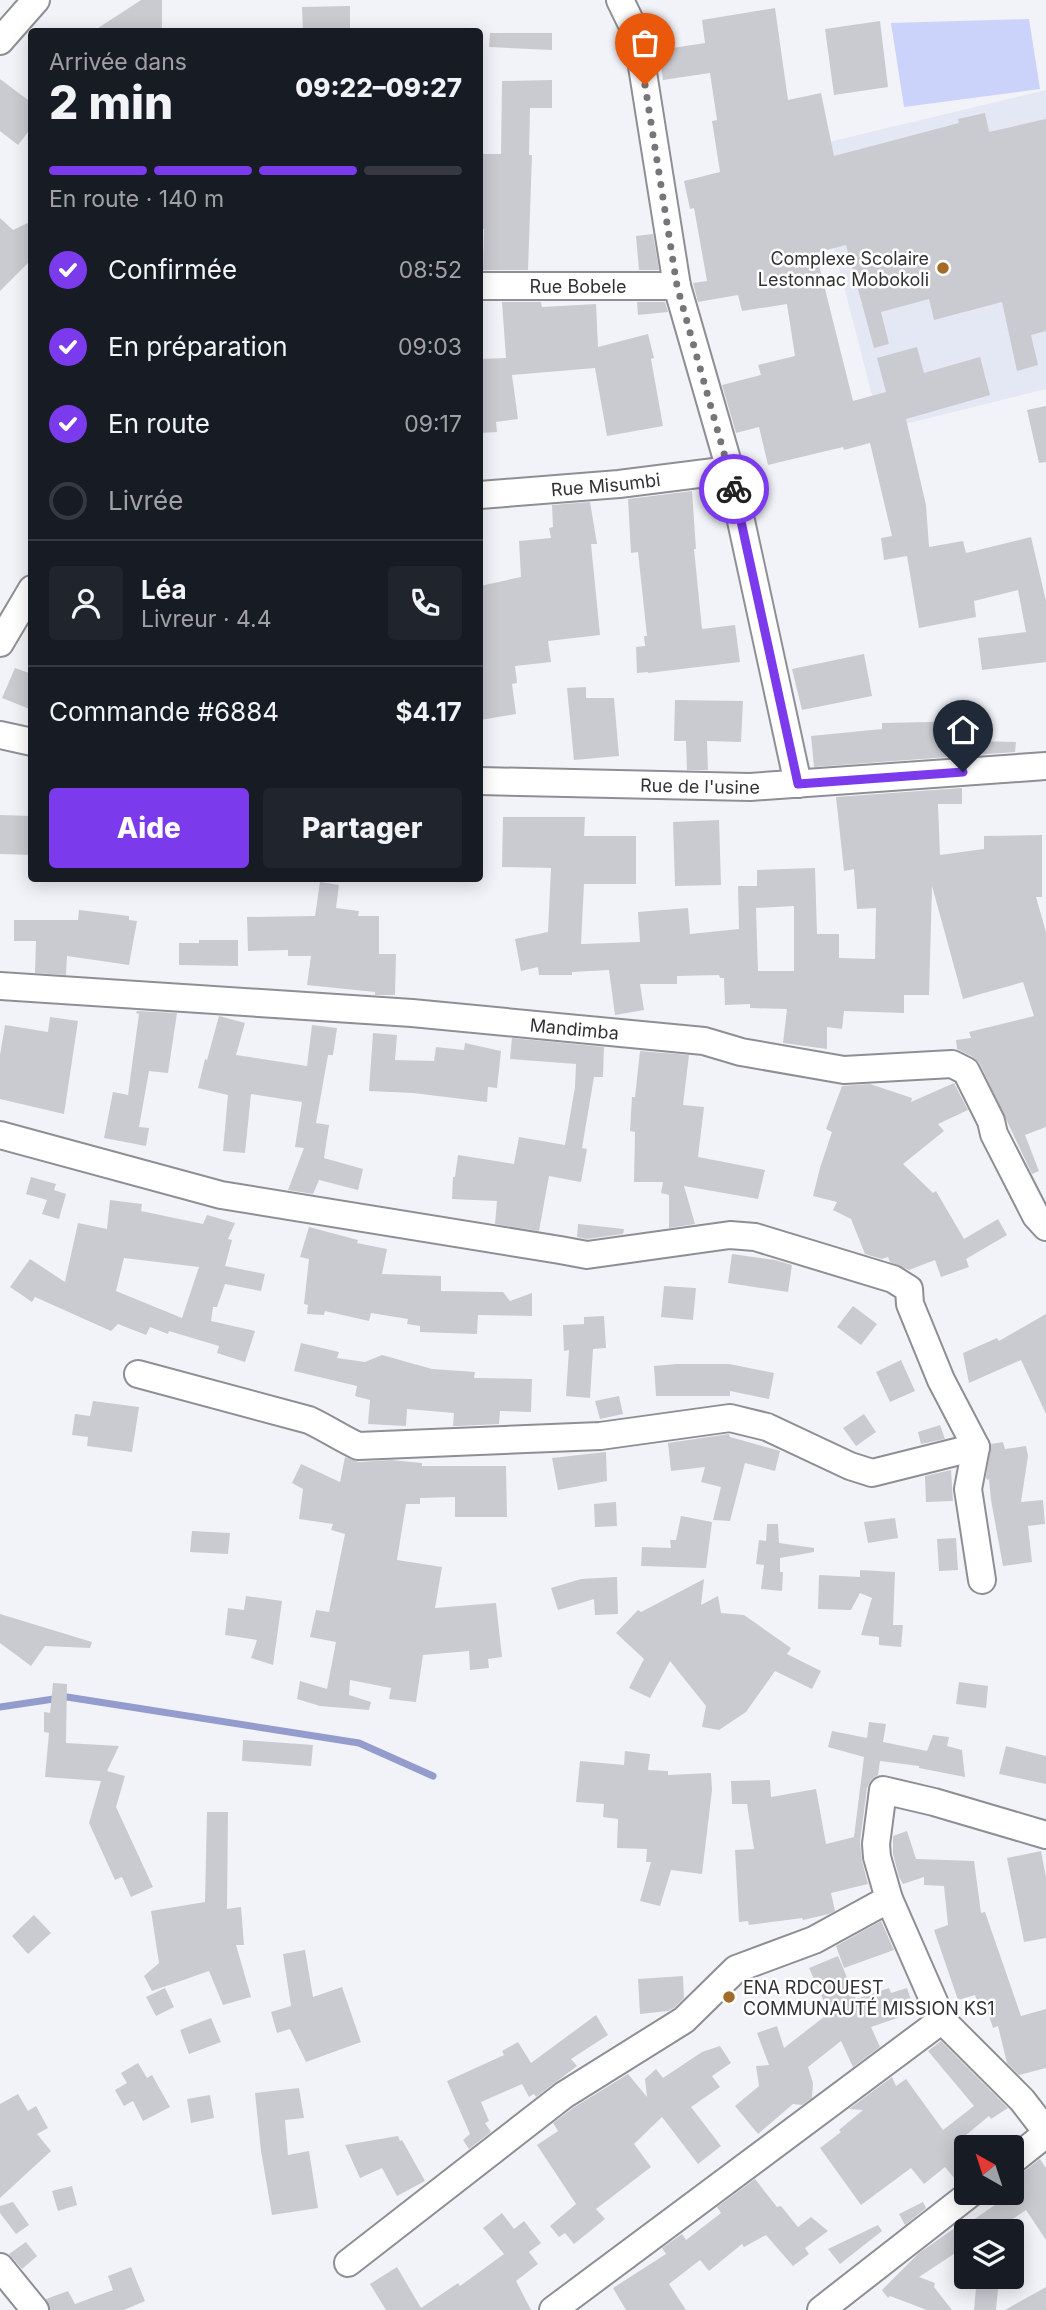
<!DOCTYPE html>
<html lang="fr">
<head>
<meta charset="utf-8">
<style>
	:root { --surface:#171b24; --page:#20242c; --text:#f1f3f6; --muted:#9ea1a6; --line:#363941; --accent:#7c3aed }
	body { margin:0; font-family:Inter,sans-serif; background:var(--page); color:var(--text); height:100vh; display:flex; flex-direction:column; font-size:26px; white-space:nowrap }
	* { box-sizing:border-box; margin:0 }
	p { font-size:23px; color:var(--muted) }
	.icon { flex:none; width:38px; height:38px; fill:none; stroke:currentColor; stroke-width:2; stroke-linecap:round; stroke-linejoin:round }
	.map { position:relative; flex:1; overflow:hidden }
	.drawer { position:absolute; left:28px; top:28px; width:455px; height:854px; display:flex; flex-direction:column; background:var(--surface); border-radius:7px; box-shadow:0 4px 18px #0003 }
	.drawer>* { flex:none }
	.needle { width:46px; rotate:321deg }
	.buttons { position:absolute; left:954px; top:2135px; display:grid; gap:14px }
	.buttons a { display:grid; place-items:center; width:70px; height:70px; border-radius:7px; background:var(--surface); box-shadow:0 4px 18px #0003; font-size:35px }
	.pin { position:absolute; display:grid; place-items:center; width:60px; height:60px; color:#fff; margin:-72px -30px; border-radius:50% 50% 50% 0; rotate:-45deg; box-shadow:0 0 7px #0007 }
	.pin .icon { rotate:45deg }
	.courier { position:absolute; display:grid; place-items:center; width:70px; height:70px; margin:-35px; border:5px solid #7c3aed; border-radius:50%; background:#fff; color:#222; box-shadow:0 2px 9px #0007 }
	.head em { font-style:normal; font-weight:800 }
	.head div { display:flex; flex-direction:column-reverse }
	.head { display:flex; align-items:center; justify-content:space-between; height:119px; padding:0 21px }
	h1 { font-size:46px; font-weight:800; line-height:52px }
	.bar { display:grid; grid-template-columns:repeat(4,1fr); gap:10px 7px; align-content:center; height:84px; padding:0 21px }
	.bar i { height:9px; border-radius:5px; background:var(--line) }
	.bar .active { background:var(--accent) }
	.bar p { grid-column:span 4 }
	.line { display:flex; align-items:center; gap:18px; padding:0 21px; border-top:2px solid var(--line) }
	.line div { flex:1 }
	.round { display:grid; place-items:center; flex:none; width:74px; height:74px; border-radius:7px; background:var(--page) }
	ol { padding:0 21px; list-style:none }
	li { display:flex; align-items:center; gap:21px; height:77px }
	li p { margin-inline-start:auto }
	li .icon { padding:7px; border-radius:50%; background:var(--accent); color:#fff; stroke-width:4 }
	li:last-child { color:var(--muted) }
	li i { width:38px; height:38px; border:4px solid var(--line); border-radius:50% }
	.cta { display:flex; gap:14px; margin-top:auto; padding:14px 21px }
	.cta a { flex:1; height:80px; border-radius:7px; background:var(--accent); color:#fff; font-size:28px; font-weight:800; line-height:80px; text-align:center }
	.cta a+a { background:var(--page); color:var(--text) }
	.map>svg:first-child { display:block }
	.built { fill:#e4e7f4 }
	.green { fill:#cbd3fa }
	.lines { fill:none; stroke-linecap:round; stroke-linejoin:round }
	.stream { stroke:#939ccc; stroke-width:7 }
	.building { fill:#cacbd1; fill-rule:evenodd }
	.street-casing { stroke:#8e8f94; stroke-width:30 }
	.street { stroke:#fff; stroke-width:26 }
	.done { stroke:#757679; stroke-width:7; stroke-dasharray:0 12.6 }
	.route { stroke:#7c3aed; stroke-width:9 }
	.poi-dot { fill:#a36a28; stroke:#fff; stroke-width:2.5 }
	.labels { text-anchor:middle; dominant-baseline:central; stroke-width:5; stroke-linejoin:round; paint-order:stroke }
	.poi-label { font-size:18px; fill:#323234; stroke:#fff; text-anchor:end }
	.street-label { font-size:18px; fill:#323234; stroke:#fff }
</style>
</head>
<body>
<div class="map">
<svg width="1046" height="2310" viewBox="0 0 1046 2310">
	<rect width="100%" height="100%" fill="#f2f3f8"/>
	<path class="built" d="M1046,90V389L881,430L808,147Z"/>
	<path class="green" d="M1029,19L1040,89L904,107L891,23Z"/>
	<g class="lines">
		<path class="stream" d="M0,1707L67,1697L359,1743L433,1776"/>
	</g>
	<path class="building" d="M141,0H162V32H92Z
		M350,6V32H303L302,7Z
		M775,8L788,100L821,93L834,156L959,123L958,119L985,113L989,132L1046,119V331L1031,335L1038,365L1017,371L1002,302L934,320L929,299L881,312L889,344L874,348L846,245L816,253L853,401L886,392L877,358L917,347L924,373L980,357L990,395L906,419L926,505L929,547L963,541L966,553L1031,537L1046,601V662L982,670L978,638L1026,632L1018,590L974,601L976,617L919,628L907,556L884,560L881,538L892,536L870,443L844,450L843,447L768,465L759,427L736,433L722,385L761,375L758,365L795,356L787,304L742,311L738,295L698,302L693,283L707,281L694,208L690,209L684,181L720,172L712,121L717,120L710,73L663,80L659,50L705,43L702,20Z
		M880,21L888,87L834,95L825,29Z
		M490,33H552V50L489,47Z
		M0,79L32,103V127L18,145L0,131Z
		M552,80V108H530L529,155H532L528,270H483L484,229H480V154H501L502,81Z
		M0,218L13,230L32,221V259L0,291Z
		M653,234L659,270H639L636,236Z
		M502,302H541L542,307L596,304L598,347L648,334L654,358L651,359L663,426L607,436L595,368L512,375L518,419L496,422L497,432L480,433V359L506,358Z
		M637,302H665L668,312L638,315Z
		M1046,406V462L1039,463L1027,410Z
		M692,491L696,549H694L702,629L735,625L740,662L648,673V672L637,673L636,647L645,646L644,636H647L638,552L631,553L628,499Z
		M590,502L597,544H591L600,635L548,641L551,662L515,666L517,683L512,684L516,714L480,720V586L521,577L519,541L551,538L549,528L553,527L552,505Z
		M864,654L872,696L802,710L792,669Z
		M15,668L32,674V710L2,698Z
		M586,687V698H614L619,756L574,760L567,688Z
		M675,700L743,701L741,742L707,741L708,770H687L686,741H674Z
		M977,721V741L1016,742L1015,752L814,767L811,736L882,729V723Z
		M962,788V804H938L940,855L984,849V836L1042,835V897H1036L1046,932V1127L1025,1135L1039,1171L1032,1174L980,1064L973,1057L957,1049L956,1040L971,1038L969,1032L1034,1016L1023,982L963,999L932,886L929,995H904V1013L844,1011L842,1029L827,1027V1049L783,1043L787,1009L750,1008V1004L725,1005L724,978H720L719,975L677,976V984H640L644,1010L615,1015L609,970L572,972V975H539L538,967L521,971L515,939L548,932L551,868L502,867L503,817H585L584,836H636V884H584L581,944L640,942L638,912L688,908L690,934L739,929L738,886H757V870L815,868L817,934H839V958L875,959L876,908L857,909L854,869L844,871L836,797ZM794,906V971H758L756,908Z
		M0,815L32,816V855L0,854Z
		M719,820L721,885L675,886L673,822Z
		M320,882L339,885L336,908L359,911L358,916H379V954H396L395,995H375V992L307,985L311,956H288V950L248,951L247,917L315,916Z
		M79,910L129,916V920L137,921L129,965L67,956L66,975L35,973L36,941H14V920H78Z
		M199,940H238V966L179,965V943H199Z
		M137,1011L177,1013L168,1073L149,1071L139,1127L149,1128L146,1146L104,1138L113,1092L128,1095L139,1014L136,1013Z
		M219,1016L245,1023L236,1055L307,1066L312,1025L337,1028L333,1055H328L316,1123L329,1125L324,1158L363,1169L358,1190L319,1180L313,1194L288,1190L304,1148L295,1147L302,1102L251,1094L245,1153L223,1151L228,1095L198,1088L205,1059L207,1060Z
		M50,1017L78,1021L64,1114L0,1099V1055L5,1025L48,1032Z
		M373,1033L397,1035L395,1060L434,1061L436,1047L464,1050L465,1043L501,1051L497,1088L488,1087L487,1102L413,1093L369,1091Z
		M512,1038L604,1047L603,1077H594L582,1148L587,1149L581,1182L549,1176L539,1231L495,1224L497,1201L452,1199L453,1177H455L458,1155L514,1164L519,1137L565,1145L575,1087L576,1064L510,1059Z
		M640,1051L689,1055L683,1105L704,1107L698,1157L765,1170L758,1199L684,1186L695,1224L669,1228V1195L661,1193L663,1182H634L635,1132L630,1131L632,1097H635Z
		M954,1083L968,1110L938,1124L944,1131L903,1164L933,1193L936,1191L964,1239L998,1219L1007,1235L966,1259L969,1267L941,1277L935,1260L909,1270L890,1262L888,1257L882,1259L865,1254L851,1219L833,1210L837,1202L813,1196L820,1168L832,1132L826,1129L842,1086L870,1084L912,1098L911,1102Z
		M31,1177L56,1184L54,1190L66,1194L59,1219L42,1214L47,1200L26,1194Z
		M110,1200L142,1204L141,1211L203,1224L207,1215L235,1223L228,1239L232,1240L225,1266L265,1274L261,1291L225,1284L217,1307H213L211,1321L255,1331L245,1362L217,1353L219,1346L169,1331L168,1334L150,1327L146,1335L118,1324L111,1331L35,1297L32,1302L10,1287L30,1259L65,1282L78,1223L107,1229ZM124,1258L199,1267L182,1318L116,1291Z
		M578,1224L624,1229L623,1234L587,1239L577,1237Z
		M309,1227L358,1240L357,1243L387,1249L382,1274L441,1276V1291L503,1292L510,1301L532,1293V1316L478,1315L477,1334L420,1332V1326L407,1324L408,1319L371,1313L369,1321L325,1311L324,1315L307,1314L308,1305L304,1304L309,1259L300,1257Z
		M732,1254L775,1260L792,1265L788,1292L728,1283Z
		M664,1286L696,1288L693,1320L661,1317Z
		M853,1306L877,1324L861,1345L837,1327Z
		M1046,1314V1414L1021,1360L969,1383L963,1353L997,1338L999,1341Z
		M604,1316L606,1348L593,1349L590,1398L566,1396L569,1350L564,1351L563,1325L584,1324V1317Z
		M301,1343L339,1352L337,1358L365,1362L382,1355L432,1369L475,1372L474,1378L532,1379L531,1412L500,1411L499,1424L458,1426H453L454,1413L407,1409L406,1426L368,1424L370,1400L355,1396L357,1386L294,1371Z
		M901,1360L915,1391L890,1402L876,1372Z
		M677,1364H729L774,1373L769,1399L730,1391V1396H656L654,1366Z
		M619,1396L623,1414L600,1419L595,1401Z
		M93,1401L139,1407L132,1452L87,1446L88,1437L72,1435L75,1414L90,1416Z
		M864,1414L876,1432L856,1446L843,1428Z
		M940,1425L945,1439L921,1444L918,1432Z
		M729,1434L730,1437L780,1451L775,1471L745,1463L730,1521L713,1520L721,1487L701,1482L705,1467L671,1471L668,1443Z
		M1003,1442L1005,1449L1026,1446L1028,1456L1021,1502L1043,1500L1045,1524L1028,1526L1032,1562L1003,1566L991,1500L989,1479L987,1480L986,1477L991,1444Z
		M606,1452L607,1481L558,1490L552,1458Z
		M345,1457L359,1462L391,1460L422,1463V1466H506L507,1517H455V1497L420,1498V1504H406L397,1560L442,1567L435,1608L496,1603L502,1657L488,1659L489,1668L470,1670L469,1651L423,1655L416,1702L389,1699L391,1688L350,1680L349,1695L371,1702L369,1710L320,1706L297,1699L300,1681L327,1689L336,1642L310,1637L316,1610L329,1612L345,1534L331,1530L333,1524L299,1519L303,1489L292,1483L301,1464L340,1482Z
		M951,1470L953,1501L926,1502L925,1476Z
		M616,1502L617,1526L595,1527L594,1504Z
		M681,1516L712,1522L706,1568L641,1566L642,1547L671,1548L670,1540H676Z
		M895,1518L898,1538L868,1543L864,1522Z
		M767,1524H778L779,1543L814,1548V1552L780,1558V1572H783L782,1591L761,1589L764,1565L756,1564L759,1540L766,1541Z
		M192,1531L230,1533L228,1554L190,1552Z
		M956,1538L958,1570L939,1571L937,1539Z
		M860,1570L895,1572L893,1625H903L901,1647L879,1645V1637L861,1635L872,1598L860,1593L851,1610L818,1609L819,1575L860,1577Z
		M617,1577L618,1614L595,1615L594,1599L558,1610L551,1588L581,1579Z
		M704,1579L701,1605L718,1596L721,1613L744,1615L791,1648L787,1654L821,1671L812,1689L775,1671L746,1712L719,1730L702,1727L706,1706L670,1661L650,1698L629,1688L644,1659L616,1633L638,1610L641,1612Z
		M246,1596L282,1601L273,1665L251,1658L257,1640L225,1635L228,1608L244,1610Z
		M0,1614L92,1642L90,1648L45,1646L31,1666L0,1643Z
		M959,1682L988,1686L986,1708L956,1704Z
		M53,1683L67,1684L66,1743L119,1746L107,1771L125,1776L116,1807L153,1887L131,1897L122,1877L115,1880L89,1823L101,1781L45,1777L49,1733L44,1732V1712L50,1713Z
		M869,1722L886,1724L883,1742L927,1751L933,1735L949,1737L947,1746L962,1750L965,1777L919,1768V1766L880,1761L878,1775L871,1780L867,1788L860,1842L862,1861L868,1884L831,1893L835,1911L829,1914L803,1920L802,1918L749,1925L748,1921L739,1922L735,1850L754,1849L747,1804H732L731,1781L770,1780L771,1797L816,1789L826,1844L854,1837L864,1757L828,1747L832,1731L867,1738Z
		M243,1740L313,1745L311,1766L242,1761Z
		M1006,1746L1046,1756V1784L999,1774Z
		M625,1751L650,1754L648,1770L668,1771V1775L711,1773L712,1790L702,1874L671,1870L660,1906L640,1901L651,1862H646L647,1849L617,1848L618,1819L603,1817L604,1804L576,1802L580,1761L624,1765Z
		M207,1812H228L227,1909L241,1907L244,1945H236L251,1997L223,2005L209,1971L152,1991L144,1976L159,1963L151,1911L205,1902Z
		M907,1831L916,1859L974,1861L981,1913L985,1912L1021,2016L1046,2009V2068L1019,2075L1007,2063L998,2026L993,2028L987,2010L981,2012L975,1995L958,2000L934,1930L948,1925L944,1886L924,1885V1877L903,1884L899,1877L893,1854V1836Z
		M1041,1851L1046,1877V1938L1024,1942L1007,1858Z
		M34,1915L51,1933L28,1954L12,1936Z
		M881,1921L894,1950L844,1968L836,1946Z
		M305,1950L313,1997L342,1987L361,2042L306,2062L290,2029L277,2033L271,2012L291,2006L283,1954Z
		M838,1956L856,1999L889,1988L891,1993L907,1988L915,2012L871,2027L880,2047L853,2067L841,2041L808,2067L813,2083L812,2098L802,2105L793,2104L758,2134L735,2106L759,2086L756,2066L769,2065L757,2033L777,2026L784,2048L829,2013L809,1968Z
		M683,1976L684,1998L674,2008L668,2011L640,2014L638,1979Z
		M165,1988L174,2007L156,2016L146,1997Z
		M596,2015L608,2035L571,2059L577,2066L536,2097L534,2094L529,2097L522,2084L481,2102L489,2121L485,2123L491,2132L469,2149L463,2140L470,2134L447,2081L504,2055L502,2051L518,2042L531,2063Z
		M211,2018L221,2042L189,2054L180,2030Z
		M941,2041L1008,2108L991,2119L989,2116L955,2144L966,2157V2170L955,2179L945,2167L924,2184L911,2168L861,2205L820,2148L841,2132L839,2130L863,2110L849,2109L892,2077L896,2086L906,2079L943,2130L974,2106L928,2051Z
		M720,2046L731,2063L712,2076L720,2087L691,2107L721,2146L698,2164L662,2117L634,2144L651,2167L596,2209L605,2219L574,2244L565,2233L559,2237L550,2226L576,2204L537,2145L558,2131L553,2123L573,2108L628,2074L647,2097L645,2079L656,2069L663,2078L702,2052Z
		M138,2063L147,2078L152,2075L170,2107L143,2121L133,2101L124,2106L115,2090L127,2083L121,2073Z
		M299,2088L304,2118L285,2120L288,2155L309,2151L318,2208L272,2215L261,2151L255,2093Z
		M18,2094L28,2111L36,2106L48,2128L37,2134L51,2151L0,2198V2104Z
		M210,2095L214,2118L191,2123L187,2099Z
		M398,2136L400,2141L402,2140L425,2181L397,2196L382,2168L360,2178L345,2145Z
		M1040,2159L1046,2168V2240L1026,2210L995,2231H966V2246L919,2277L935,2283L934,2287L952,2310H927L890,2296L888,2298L882,2290L919,2253L966,2220V2225L1012,2193V2176L1022,2173Z
		M755,2179L777,2207L781,2206L798,2227L811,2217L828,2231L805,2248L809,2254L793,2266L766,2235L744,2247L742,2244L709,2271L700,2260L669,2284L686,2310H626L613,2288L666,2254L662,2248L682,2234L686,2240L721,2213L717,2207Z
		M72,2186L77,2205L58,2211L52,2191Z
		M13,2202L29,2225L16,2234L0,2213V2206Z
		M923,2202L926,2208L905,2225L899,2214Z
		M502,2213L514,2229L524,2221L541,2243L529,2252L538,2264L516,2281L531,2310H386L370,2284L397,2267L421,2308L458,2283L460,2286L504,2254L483,2228Z
		M878,2225L882,2231L840,2264L828,2249Z
		M26,2242L37,2256L22,2269L9,2254Z
		M131,2267L145,2301L124,2310H50L46,2299L68,2291L75,2304L113,2290L108,2276Z
		M977,2277H999L996,2310H974Z
		M1046,2287V2310H1005Z"/>
	<g class="lines">
		<defs>
			<g id="street">
				<path d="M620,0L637,35L677,286L730,470L798,784"/>
				<path d="M0,41L36,0"/>
				<path id="s1" d="M480,286H677"/>
				<path id="s2" d="M480,495L619,484L730,470"/>
				<path d="M0,643L32,589"/>
				<path d="M0,735L32,742"/>
				<path id="s3" d="M480,781L750,787L1046,766"/>
				<path id="s4" d="M0,986L412,1013L704,1041L741,1052L844,1070L952,1064L966,1071L991,1121L994,1134L1036,1216L1046,1227"/>
				<path d="M0,1135L221,1195L560,1250L587,1255L730,1235L755,1237L893,1279L909,1289L910,1304L941,1380L976,1447L968,1489L982,1580"/>
				<path d="M138,1374L309,1420C326,1428 341,1438 358,1446L600,1436L730,1418L767,1427L850,1466L872,1473L976,1447"/>
				<path d="M1046,1835L934,1802L883,1790L876,1844L877,1857L889,1899L942,2020L1022,2100L1046,2131"/>
				<path d="M1012,2161L1046,2134"/>
				<path d="M348,2263L564,2095L684,2020L736,1969L814,1940L889,1899"/>
				<path d="M0,2267L35,2310"/>
				<path d="M553,2310L942,2020"/>
				<path d="M821,2310L971,2193"/>
			</g>
		</defs>
		<use href="#street" class="street-casing"/>
		<use href="#street" class="street"/>
	</g>
	<g class="lines">
		<path class="done" d="M645,85L677,286L734,489"/>
		<path class="route" d="M734,489L798,784L963,772"/>
	</g>
	<g class="poi-dot">
		<circle cx="943" cy="268" r="7"/>
		<circle cx="729" cy="1997" r="7"/>
	</g>
	<g class="labels">
		<g class="poi-label">
			<text x="929" y="258">Complexe Scolaire<tspan x="929" dy="21">Lestonnac Mobokoli</tspan></text>
			<text x="743" y="1987" text-anchor="start">ENA RDCOUEST<tspan x="743" dy="21">COMMUNAUTÉ MISSION KS1</tspan></text>
		</g>
		<g class="street-label">
			<text stroke="none"><textPath href="#s1" startOffset="98">Rue Bobele</textPath></text>
			<text stroke="none"><textPath href="#s2" startOffset="126">Rue Misumbi</textPath></text>
			<text stroke="none"><textPath href="#s3" startOffset="220">Rue de l'usine</textPath></text>
			<text stroke="none"><textPath href="#s4" startOffset="576">Mandimba</textPath></text>
		</g>
	</g>
</svg>
<div class="buttons">
<a><svg class="needle" viewBox="-14 -14 28 28"><path d="M0-13l5 13h-10z" fill="#e53935"/><path d="M0 13l5-13h-10z" fill="#9ea1a6"/></svg></a>
<a><svg class="icon" aria-label="layers" viewBox="0 0 24 24"><path d="M12 4l9 5-9 5-9-5zM3 14l9 5 9-5"/></svg></a>
</div>
<div class="pin" style="left:645px;top:85px;background:#ea580c"><svg class="icon" aria-label="bag" viewBox="0 0 24 24"><path d="M5 8h14l-1 12H6zM9 8a3 3 0 0 1 6 0"/></svg></div>
<div class="pin" style="left:963px;top:772px;background:#1f2937"><svg class="icon" aria-label="home" viewBox="0 0 24 24"><path d="M3 11l9-7 9 7M6 9v11h12V9"/></svg></div>
<div class="courier" style="left:734px;top:489px"><svg class="icon" aria-label="bike" viewBox="0 0 24 24"><circle cx="6" cy="16" r="4"/><circle cx="18" cy="16" r="4"/><path d="M6 16l4-8h5l3 8M10 8l3 8H6M13 5h3"/></svg></div>
<section class="drawer">
<div class="head"><div><h1>2 min</h1><p>Arrivée dans</p></div><em>09:22–09:27</em></div>
<div class="bar"><i class="active"></i><i class="active"></i><i class="active"></i><i></i><p>En route · 140 m</p></div>
<ol>
<li><svg class="icon" aria-label="check" viewBox="0 0 24 24"><path d="M5 12l5 5 9-10"/></svg>Confirmée<p>08:52</p></li>
<li><svg class="icon" aria-label="check" viewBox="0 0 24 24"><path d="M5 12l5 5 9-10"/></svg>En préparation<p>09:03</p></li>
<li><svg class="icon" aria-label="check" viewBox="0 0 24 24"><path d="M5 12l5 5 9-10"/></svg>En route<p>09:17</p></li>
<li><i></i>Livrée</li>
</ol>
<div class="line" style="height:126px"><a class="round"><svg class="icon" aria-label="person" viewBox="0 0 24 24"><circle cx="12" cy="8" r="4"/><path d="M4 21q1-7 8-7t8 7"/></svg></a><div><b>Léa</b><p>Livreur · 4.4</p></div><a class="round"><svg class="icon" aria-label="phone" viewBox="0 0 24 24"><path d="M5 4h4l2 5-3 2q2 4 5 5l2-3 5 2v4C11 20 4 13 5 4z"/></svg></a></div>
<div class="line" style="height:91px"><div>Commande #6884</div><b>$4.17</b></div>
<div class="cta"><a>Aide</a><a>Partager</a></div>
</section>
</div>
</body>
</html>
